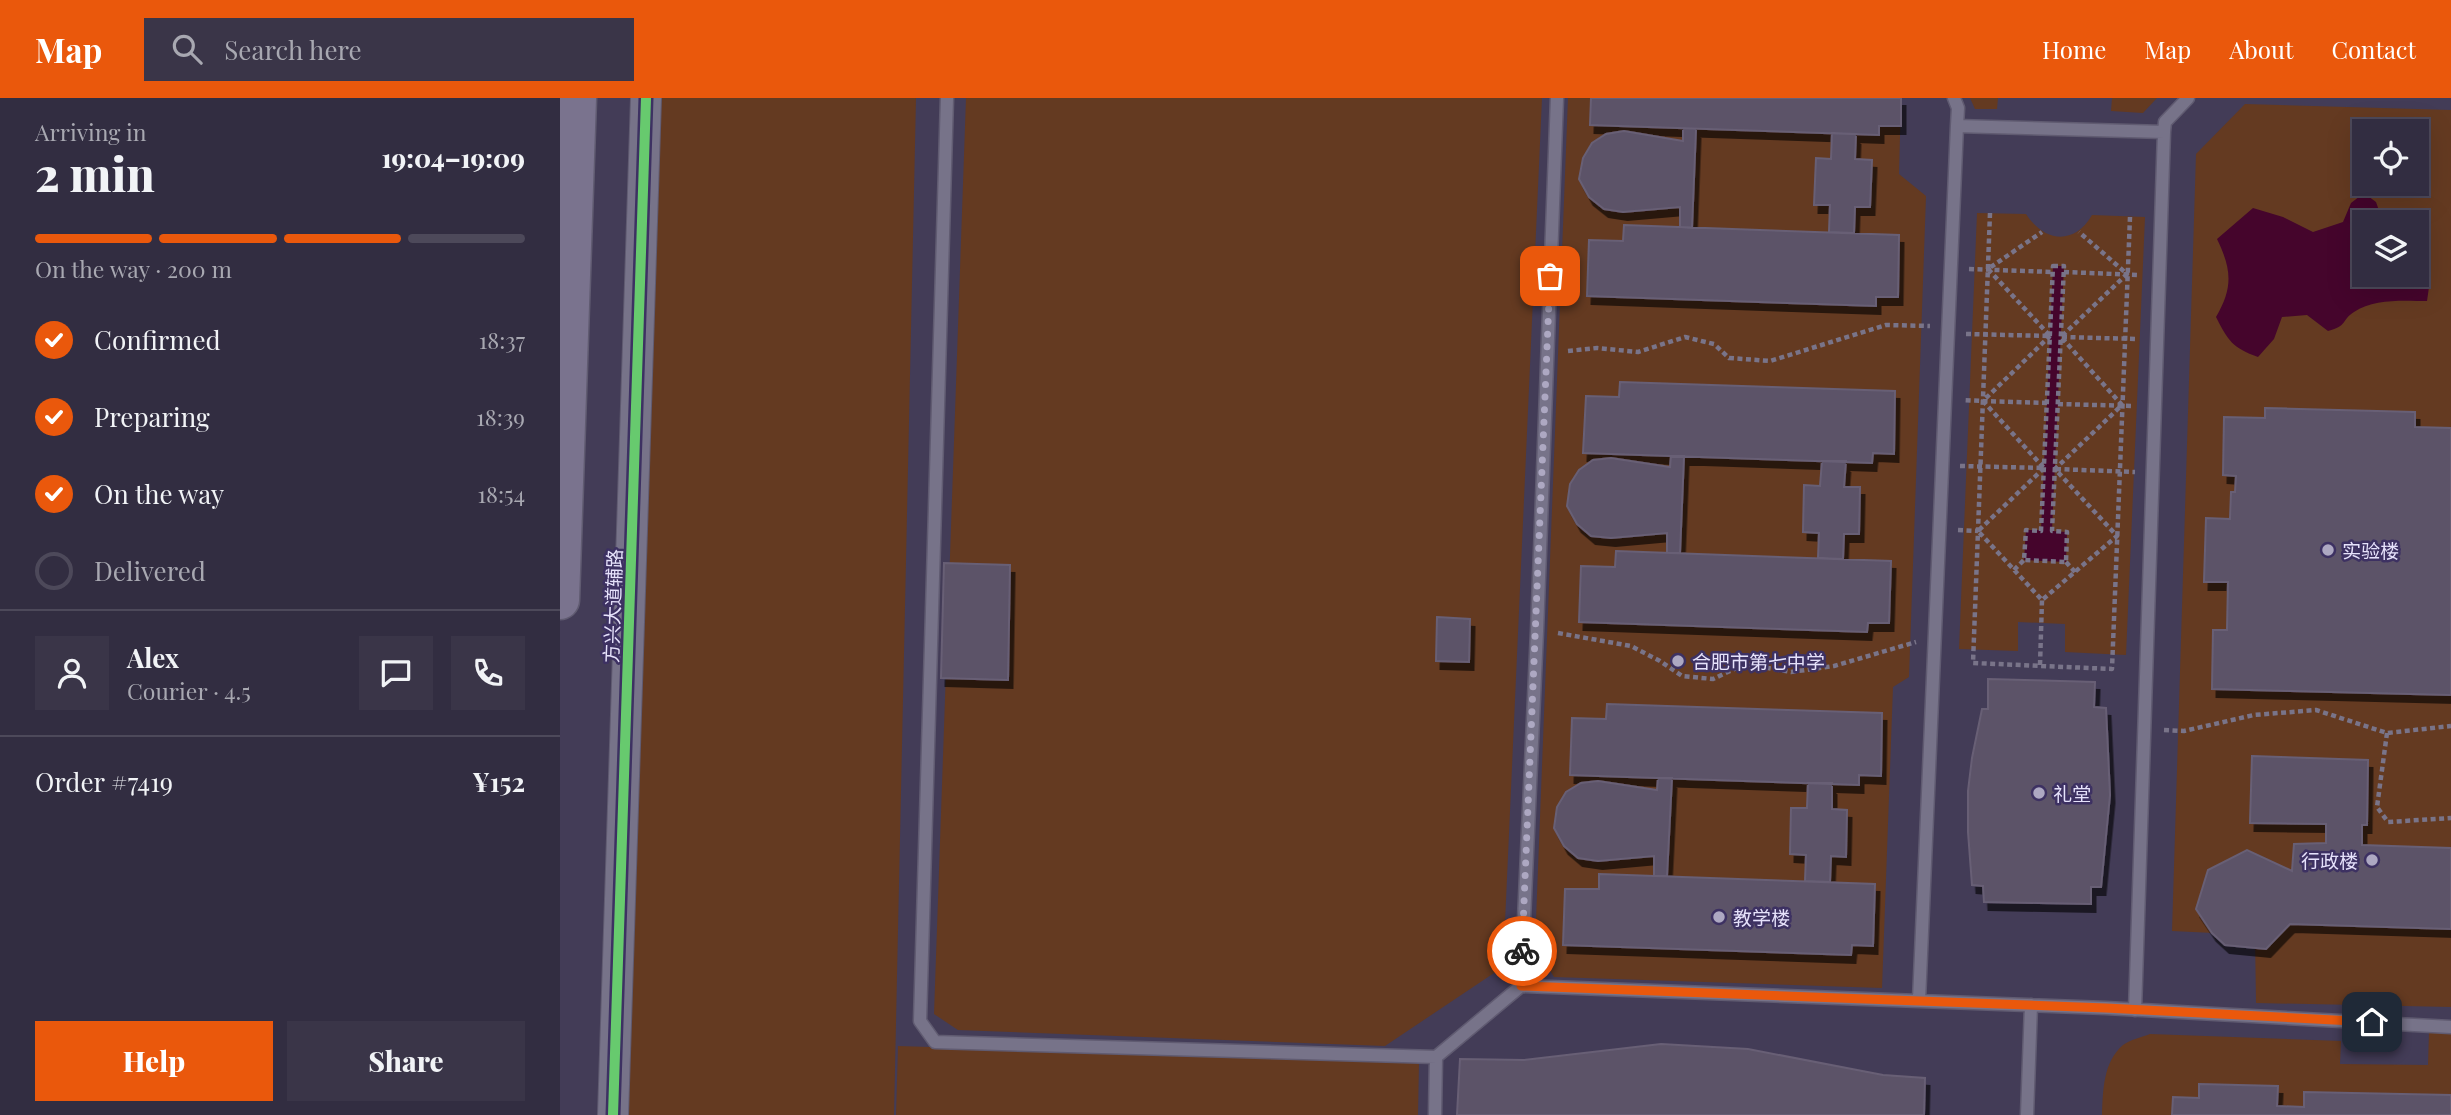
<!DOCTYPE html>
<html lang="en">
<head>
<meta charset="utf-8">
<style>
	:root { --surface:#322d41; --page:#3a3548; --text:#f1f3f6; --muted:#a8a8b1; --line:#4d495a; --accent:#ea580c }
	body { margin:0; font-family:"Playfair Display","Noto Sans SC",serif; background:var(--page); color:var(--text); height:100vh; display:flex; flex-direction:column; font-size:26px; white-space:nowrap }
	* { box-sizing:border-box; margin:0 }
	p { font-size:23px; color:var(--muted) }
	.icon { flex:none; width:38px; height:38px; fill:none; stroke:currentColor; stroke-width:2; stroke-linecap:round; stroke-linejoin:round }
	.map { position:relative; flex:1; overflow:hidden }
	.drawer { display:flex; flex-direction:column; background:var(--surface); width:560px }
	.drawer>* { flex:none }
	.fabs { position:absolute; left:1792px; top:21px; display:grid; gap:14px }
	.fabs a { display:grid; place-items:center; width:77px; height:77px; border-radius:0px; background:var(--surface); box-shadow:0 7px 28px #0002,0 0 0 2px var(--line); font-size:35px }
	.pin { position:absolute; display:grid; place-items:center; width:60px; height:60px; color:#fff; margin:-30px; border-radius:14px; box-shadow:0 4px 10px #0006 }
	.courier { position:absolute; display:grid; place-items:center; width:70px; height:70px; margin:-35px; border:5px solid #ea580c; border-radius:50%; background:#fff; color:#222; box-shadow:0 2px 9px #0007 }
	.headline em { font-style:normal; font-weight:800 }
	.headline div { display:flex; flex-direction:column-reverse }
	.headline { display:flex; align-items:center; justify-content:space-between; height:119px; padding:0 35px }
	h1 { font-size:46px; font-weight:800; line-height:52px }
	.bar { display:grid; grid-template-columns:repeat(4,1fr); gap:10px 7px; align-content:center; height:84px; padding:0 35px }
	.bar i { height:9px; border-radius:5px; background:var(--line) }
	.bar .on { background:var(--accent) }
	.bar p { grid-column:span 4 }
	.line { display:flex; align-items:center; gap:18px; padding:0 35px; border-top:2px solid var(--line) }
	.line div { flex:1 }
	.round { display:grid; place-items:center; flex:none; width:74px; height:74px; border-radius:0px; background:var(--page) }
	ol { padding:0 35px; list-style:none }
	li { display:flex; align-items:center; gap:21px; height:77px }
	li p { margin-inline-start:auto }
	li .icon { padding:7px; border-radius:50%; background:var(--accent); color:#fff; stroke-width:4 }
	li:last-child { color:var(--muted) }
	li i { width:38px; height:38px; border:4px solid var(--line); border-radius:50% }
	.button { display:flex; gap:14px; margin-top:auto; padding:14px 35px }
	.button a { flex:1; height:80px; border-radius:0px; background:var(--accent); color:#fff; font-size:28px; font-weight:800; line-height:80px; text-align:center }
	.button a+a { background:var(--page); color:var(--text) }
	header { display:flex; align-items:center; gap:42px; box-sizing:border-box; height:98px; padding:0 35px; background:var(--accent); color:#fff }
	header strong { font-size:33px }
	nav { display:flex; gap:38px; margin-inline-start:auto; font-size:24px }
	.search { width:490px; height:63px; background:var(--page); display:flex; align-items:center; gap:18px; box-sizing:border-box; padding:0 24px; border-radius:0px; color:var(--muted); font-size:26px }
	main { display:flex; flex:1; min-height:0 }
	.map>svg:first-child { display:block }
	.green { fill:#643a21; fill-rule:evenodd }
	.water { fill:#45052c }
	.building { fill:#5b5368; stroke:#685f75; stroke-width:2; filter:url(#shadow) }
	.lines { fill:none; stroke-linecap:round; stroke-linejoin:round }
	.service-casing { stroke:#605b71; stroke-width:15 }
	.tertiary-casing { stroke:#605b71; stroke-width:32 }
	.trunk-casing { stroke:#605b71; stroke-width:41 }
	.path { stroke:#797489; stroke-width:4.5; stroke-dasharray:5 3.5; stroke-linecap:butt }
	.service { stroke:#777389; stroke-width:12 }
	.tertiary { stroke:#777389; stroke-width:30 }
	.trunk { stroke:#7a738e; stroke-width:38 }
	.cycleway-casing { stroke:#3d3162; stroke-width:15 }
	.cycleway { stroke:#67ca6e; stroke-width:10 }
	.done { stroke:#ada8c2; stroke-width:7; stroke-dasharray:0 12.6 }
	.route { stroke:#ea580c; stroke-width:9 }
	.poi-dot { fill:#ada8c2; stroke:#3d3162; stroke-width:2.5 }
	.labels { text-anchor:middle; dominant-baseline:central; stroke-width:5; stroke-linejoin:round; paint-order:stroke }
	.poi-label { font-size:19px; fill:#e6e2fb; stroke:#3d3162; text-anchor:start }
	.street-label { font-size:19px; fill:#e6e2fb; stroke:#3d3162 }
</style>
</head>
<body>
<header>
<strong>Map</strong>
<div class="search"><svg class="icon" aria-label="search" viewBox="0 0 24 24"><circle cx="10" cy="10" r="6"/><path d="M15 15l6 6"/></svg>Search here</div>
<nav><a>Home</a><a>Map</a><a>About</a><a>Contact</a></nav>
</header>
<main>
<section class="drawer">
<div class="headline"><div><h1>2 min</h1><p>Arriving in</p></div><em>19:04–19:09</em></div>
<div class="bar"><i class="on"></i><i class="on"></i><i class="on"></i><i></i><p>On the way · 200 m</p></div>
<ol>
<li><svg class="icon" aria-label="check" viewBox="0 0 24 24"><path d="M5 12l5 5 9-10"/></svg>Confirmed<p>18:37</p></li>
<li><svg class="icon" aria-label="check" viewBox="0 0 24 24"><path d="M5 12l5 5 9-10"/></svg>Preparing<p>18:39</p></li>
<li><svg class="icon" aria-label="check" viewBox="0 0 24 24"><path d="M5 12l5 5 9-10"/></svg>On the way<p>18:54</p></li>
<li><i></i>Delivered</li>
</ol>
<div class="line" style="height:126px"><a class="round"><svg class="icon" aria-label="person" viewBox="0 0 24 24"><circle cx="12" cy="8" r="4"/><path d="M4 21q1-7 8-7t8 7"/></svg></a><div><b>Alex</b><p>Courier · 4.5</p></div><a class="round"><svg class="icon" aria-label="chat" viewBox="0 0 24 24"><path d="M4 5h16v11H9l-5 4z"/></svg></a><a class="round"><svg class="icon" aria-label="phone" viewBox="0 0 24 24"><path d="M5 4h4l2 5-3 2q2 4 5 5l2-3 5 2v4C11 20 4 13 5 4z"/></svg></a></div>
<div class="line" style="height:91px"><div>Order #7419</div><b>¥152</b></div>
<div class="button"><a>Help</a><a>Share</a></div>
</section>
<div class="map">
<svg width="1891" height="1017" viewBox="0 0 1891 1017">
	<defs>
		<filter id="shadow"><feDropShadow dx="4.5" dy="8" stdDeviation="0" flood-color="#0009"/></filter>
	</defs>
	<rect width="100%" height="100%" fill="#433c57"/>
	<path class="green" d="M86,0H356L334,1017H53Z
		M406,0H982L943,869L825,948L398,932L374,916Z
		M1008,0H1341L1339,76L1366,98L1349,579L1333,589L1322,890L994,879L975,848Z
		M1410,0H1438L1437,11H1415Z
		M1552,0H1597L1583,15L1551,13Z
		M1685,6L1891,12V909L1696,905L1695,837L1612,833L1636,56ZM1804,33H1857V86H1804ZM1804,124H1857V177H1804Z
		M1417,115L1466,116C1484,144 1514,148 1532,117L1585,119L1566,557L1505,554V526L1458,524V553L1399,551Z
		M1869,934H1891V1017H1542C1543,993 1543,964 1563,947C1570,942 1582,939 1590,936L1781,943L1780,966L1868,967Z
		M338,948L859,964L858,1017H336Z"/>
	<path class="water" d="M1804,95L1816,104L1823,124H1804V177H1857V152L1864,157L1870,182L1867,203C1845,203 1814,200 1794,214C1781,222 1788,228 1768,233L1747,217L1722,219L1714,241L1698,259C1673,250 1668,243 1656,219C1673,190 1672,172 1657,141L1693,110L1723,119L1753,134L1783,124L1791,105Z
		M1493,168H1504L1492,433L1507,434L1506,464L1464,462L1466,432H1481Z"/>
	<path class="building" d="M1031,0H1341V28H1319V37L1030,27Z
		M1123,31H1136L1132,130L1120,129V109L1063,114L1044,111L1029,99L1019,81L1023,60L1032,45L1046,36L1064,33L1123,43Z
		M1272,35L1296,36L1295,61L1312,62L1310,109H1295L1294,135L1269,134L1270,107H1254L1256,60L1271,61Z
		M1064,127L1339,137L1338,199H1316V208L1027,198L1029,142L1063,143Z
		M1060,284L1335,293L1334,356L1313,355L1312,365L1023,355L1026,298L1059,299Z
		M1705,310L1855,314V329L1891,330V597L1652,591L1653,532H1667L1668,484H1644L1646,420L1670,421L1671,394H1675L1676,378L1663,377L1664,319L1705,320Z
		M1111,358H1124L1120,455H1107V435L1051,440L1031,438L1017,426L1007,408L1010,386L1019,372L1033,362L1051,360L1110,369Z
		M1262,363H1286L1284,389H1300L1299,436H1284L1283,461L1258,460L1259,435L1243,434L1244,387L1260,388Z
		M1056,453L1331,463L1329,525H1308L1307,534L1019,524L1021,468L1055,469Z
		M384,465L450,467L448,582L381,580Z
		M877,519L910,521L909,564L876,563Z
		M1428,581L1535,584L1534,609L1546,610L1550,697L1541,789H1531V806L1424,804L1423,788L1412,787L1408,734V693L1412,660L1422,611H1428Z
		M1047,606L1322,615L1321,678L1299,677V687L1010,677L1012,620L1046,621Z
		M1692,658L1808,662L1807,727H1802V747L1891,750V831L1730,826L1706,851L1665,847L1652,835L1636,811L1648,772L1687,752L1732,773L1734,746L1766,745V726L1690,725Z
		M1098,680H1112L1107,778H1094V758L1038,763L1018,760L1004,748L994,730L997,709L1006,694L1021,685L1038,683L1097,692Z
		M1248,685H1272V711L1287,712L1286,759L1271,758L1270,784L1245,783L1246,757L1230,756L1231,710H1247Z
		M1039,776L1315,786L1313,848L1292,847L1291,857L1003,847L1005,791H1039Z
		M1101,946L1188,951L1323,977L1365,980L1364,1017H897L900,961L964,962Z
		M1639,986L1718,988L1717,1008L1744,1009V994L1891,997V1017H1612L1613,999L1639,1000Z"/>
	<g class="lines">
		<defs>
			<path id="service" d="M387,0L360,923L375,944L876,959
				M1397,28L1604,34
				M961,888L977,533L997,0
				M1359,902L1397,28L1398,10L1394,0
				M1575,912L1604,34L1605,24L1628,0
				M875,1017L876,959L961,888L1546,910L1891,929
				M1467,1017L1471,907"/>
			<path id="tertiary" d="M53,1017L86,0"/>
			<path id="trunk" d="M0,502L17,0"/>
		</defs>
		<use href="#service" class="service-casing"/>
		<use href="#tertiary" class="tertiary-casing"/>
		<use href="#trunk" class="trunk-casing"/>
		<path class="path" d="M1430,115L1413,565L1552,571L1570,119
			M1493,168H1504L1492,433L1507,434L1506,464L1464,462L1466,432L1481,433Z
			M1409,171L1493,174
			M1504,174L1580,177
			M1406,236L1490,238L1428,171L1482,134
			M1502,239L1577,241
			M1008,253L1037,250L1078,254L1125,239L1154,246L1169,260L1210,263L1326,227L1370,228
			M1487,305L1423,303L1490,238
			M1498,306L1574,308
			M1400,368L1484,370L1423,303L1403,302
			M1484,370L1418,433L1482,502L1557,438L1495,371L1562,307L1501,239L1567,176L1519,134
			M1496,371L1575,374
			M1398,432L1418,433
			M1506,464L1515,474
			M1454,472L1464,462
			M998,535L1071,548L1100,563L1122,578L1153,581L1185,566L1231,574L1274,568L1356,544
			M1480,567L1482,502
			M1604,632L1624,633L1694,617L1756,612L1827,635L1891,628
			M1827,635L1817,709L1828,724L1891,720"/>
		<use href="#service" class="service"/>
		<use href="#tertiary" class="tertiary"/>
		<use href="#trunk" class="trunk"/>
		<defs>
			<path id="cycleway" d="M53,1017L86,0"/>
		</defs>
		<use href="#cycleway" class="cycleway-casing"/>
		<use href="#cycleway" class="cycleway"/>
	</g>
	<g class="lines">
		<path class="done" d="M962,853L990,178"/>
		<path class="route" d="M962,853L961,888L1546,910L1812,924"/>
	</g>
	<g class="poi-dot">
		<circle cx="1768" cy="452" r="7"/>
		<circle cx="1118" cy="563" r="7"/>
		<circle cx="1479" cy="695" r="7"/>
		<circle cx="1812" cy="762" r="7"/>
		<circle cx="1159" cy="819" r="7"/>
	</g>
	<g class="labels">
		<g class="poi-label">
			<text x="1782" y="452">实验楼</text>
			<text x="1132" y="563">合肥市第七中学</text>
			<text x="1493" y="695">礼堂</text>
			<text x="1798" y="762" text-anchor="end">行政楼</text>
			<text x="1173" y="819">教学楼</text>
		</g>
		<g class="street-label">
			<text transform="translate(52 508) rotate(-88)">方兴大道辅路</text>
		</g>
	</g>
</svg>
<div class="fabs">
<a><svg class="icon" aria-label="locate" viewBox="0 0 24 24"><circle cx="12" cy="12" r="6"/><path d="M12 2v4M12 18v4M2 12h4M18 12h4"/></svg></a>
<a><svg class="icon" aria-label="layers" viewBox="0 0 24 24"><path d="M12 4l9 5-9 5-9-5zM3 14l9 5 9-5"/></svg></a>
</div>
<div class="pin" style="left:990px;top:178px;background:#ea580c"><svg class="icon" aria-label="bag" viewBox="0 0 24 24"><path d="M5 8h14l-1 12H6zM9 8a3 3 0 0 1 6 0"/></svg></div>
<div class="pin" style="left:1812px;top:924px;background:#1f2937"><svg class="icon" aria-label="home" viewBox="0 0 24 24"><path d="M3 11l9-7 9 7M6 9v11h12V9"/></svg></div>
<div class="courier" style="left:962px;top:853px"><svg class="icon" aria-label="bike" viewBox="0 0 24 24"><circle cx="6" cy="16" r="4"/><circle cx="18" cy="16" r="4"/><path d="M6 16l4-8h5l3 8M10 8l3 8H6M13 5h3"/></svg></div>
</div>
</main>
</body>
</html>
